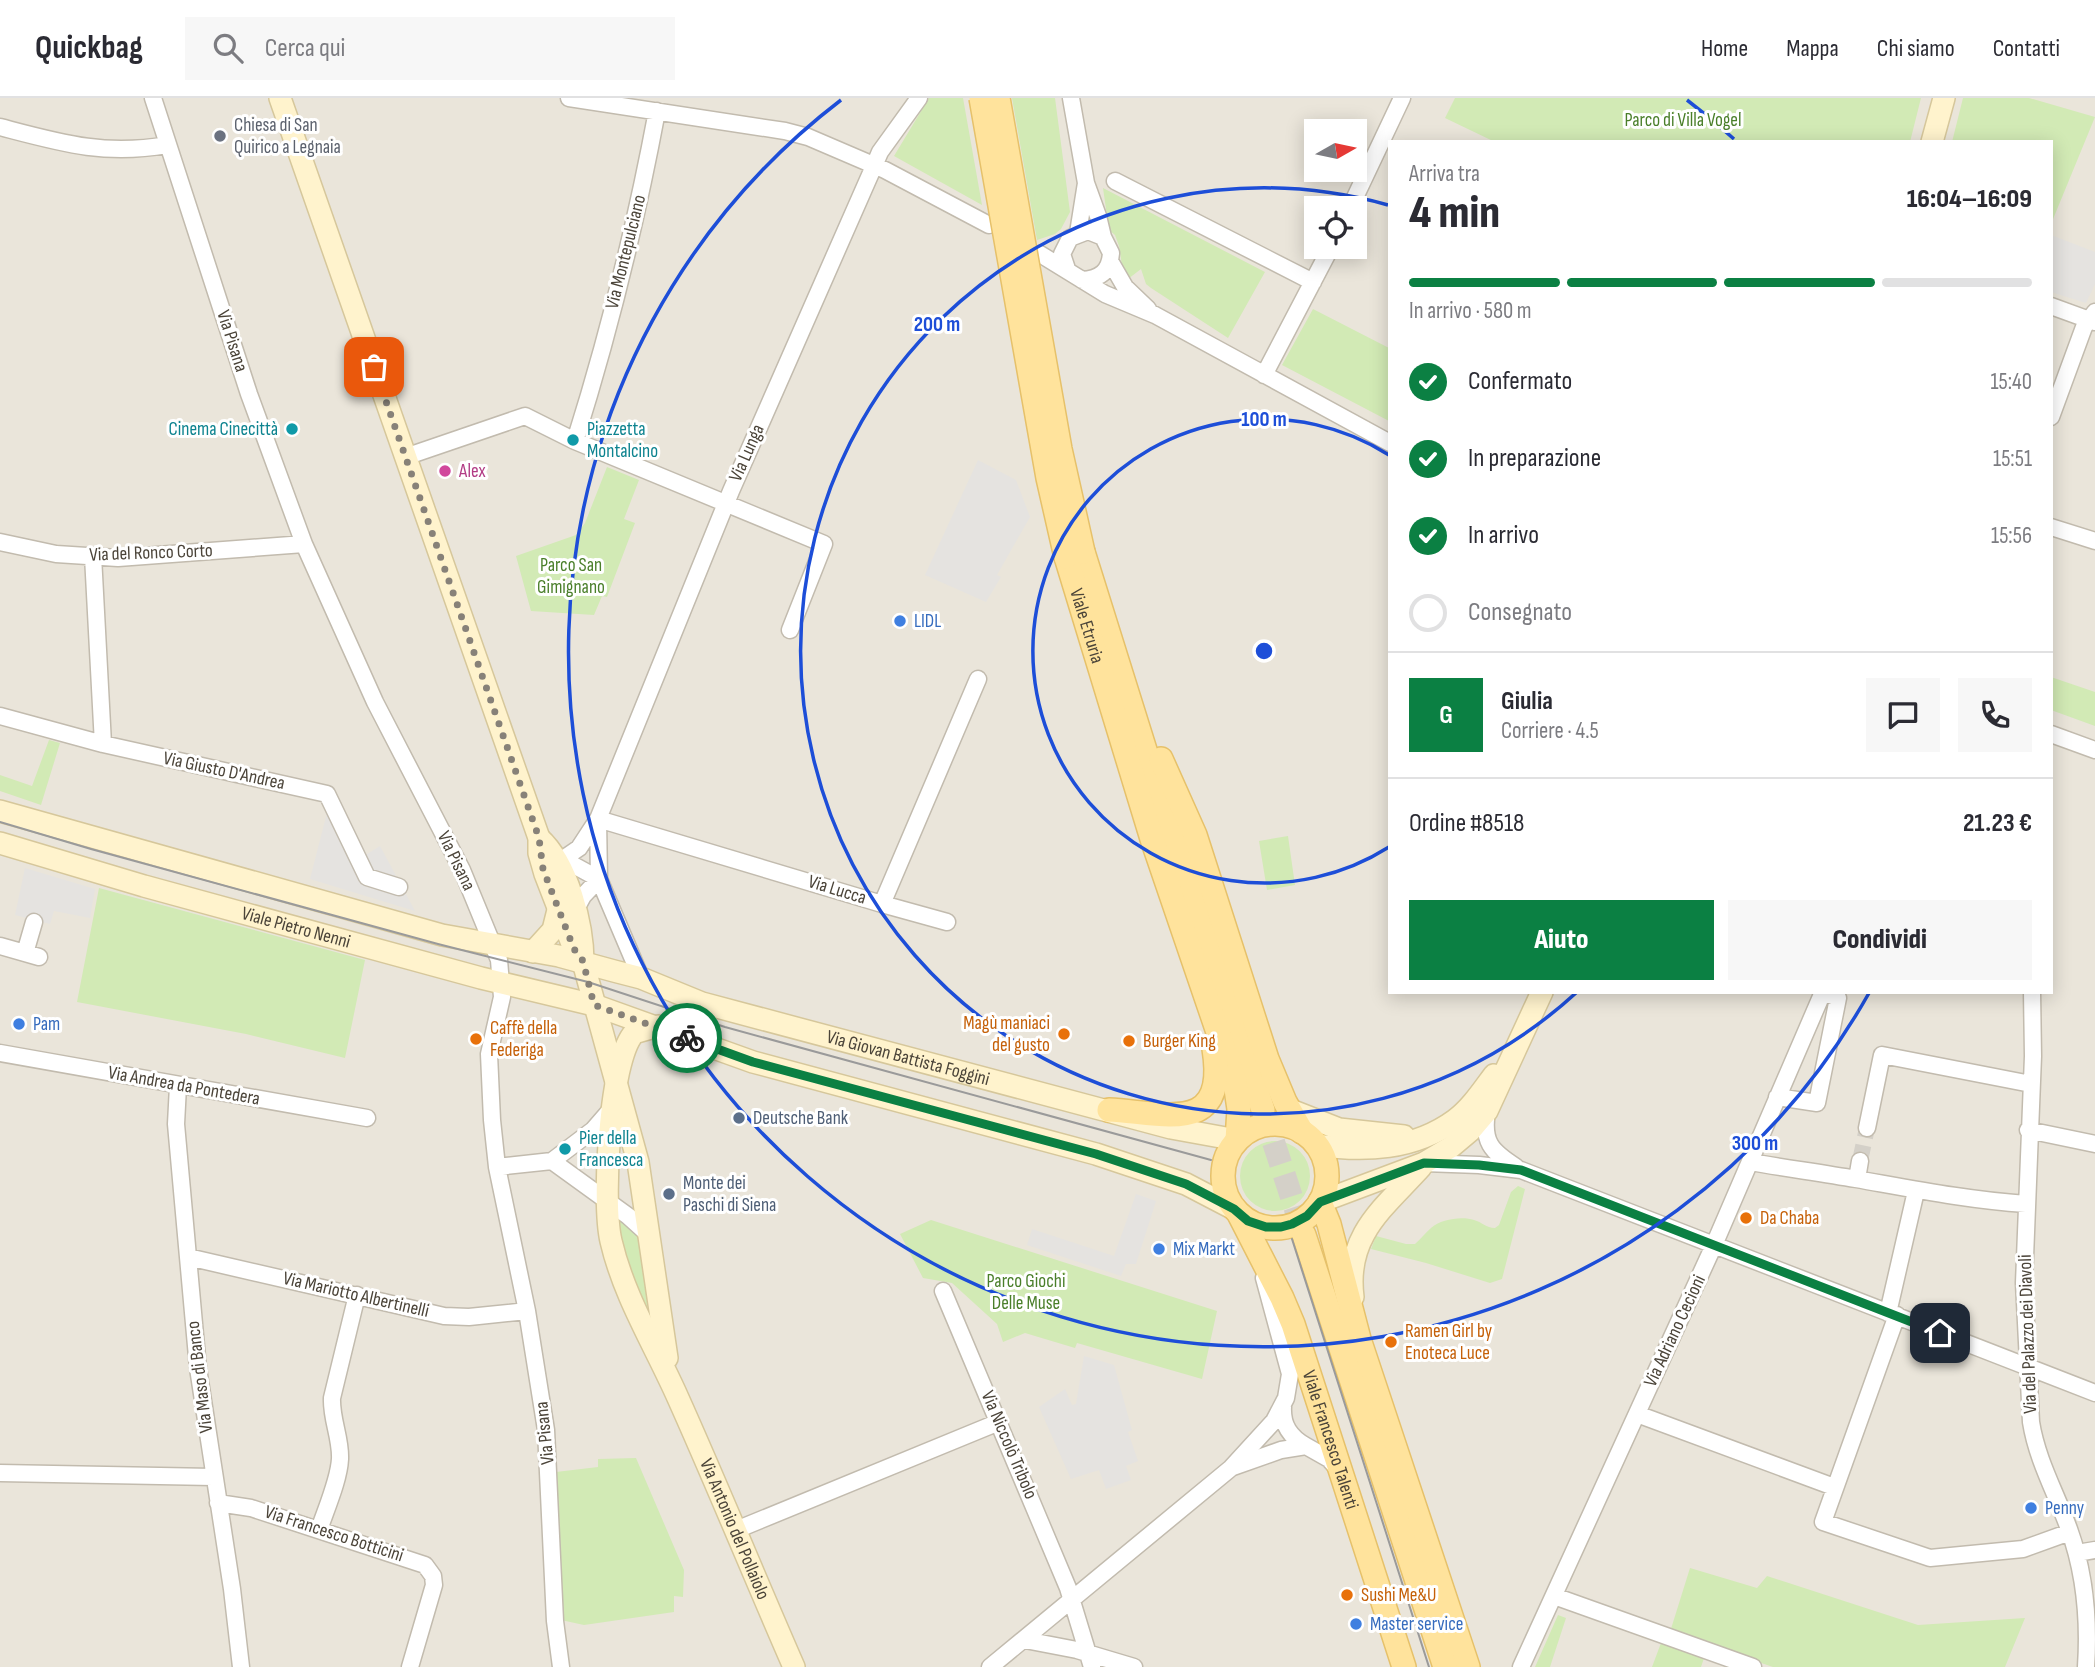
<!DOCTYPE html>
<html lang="it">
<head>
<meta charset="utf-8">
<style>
	:root { --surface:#fff; --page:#f7f7f7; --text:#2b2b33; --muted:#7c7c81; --line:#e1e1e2; --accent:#0b8043 }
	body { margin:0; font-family:"Sofia Sans Condensed",sans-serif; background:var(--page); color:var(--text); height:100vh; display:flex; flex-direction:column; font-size:26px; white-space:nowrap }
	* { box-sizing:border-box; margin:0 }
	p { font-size:23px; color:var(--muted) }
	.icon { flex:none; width:38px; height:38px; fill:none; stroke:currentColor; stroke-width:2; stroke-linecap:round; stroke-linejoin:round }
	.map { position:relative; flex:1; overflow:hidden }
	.panel { position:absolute; left:1388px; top:42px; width:665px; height:854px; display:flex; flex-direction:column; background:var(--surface); border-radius:0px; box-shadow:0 4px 18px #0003 }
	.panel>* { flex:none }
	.needle { width:46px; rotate:81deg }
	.controls { position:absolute; left:1304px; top:21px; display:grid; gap:14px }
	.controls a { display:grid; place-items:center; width:63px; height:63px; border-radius:0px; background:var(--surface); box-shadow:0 4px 18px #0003; font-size:35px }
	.pin { position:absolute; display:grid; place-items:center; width:60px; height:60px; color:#fff; margin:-30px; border-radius:14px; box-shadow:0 4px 10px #0006 }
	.courier { position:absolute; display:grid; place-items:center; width:70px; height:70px; margin:-35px; border:5px solid #0b8043; border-radius:50%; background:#fff; color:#222; box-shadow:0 2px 9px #0007 }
	.headline em { font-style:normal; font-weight:800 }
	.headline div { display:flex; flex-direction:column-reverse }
	.headline { display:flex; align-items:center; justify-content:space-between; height:119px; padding:0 21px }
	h1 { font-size:46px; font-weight:800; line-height:52px }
	.bar { display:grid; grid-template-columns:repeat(4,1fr); gap:10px 7px; align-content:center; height:84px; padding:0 21px }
	.bar i { height:9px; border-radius:5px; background:var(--line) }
	.bar .active { background:var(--accent) }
	.bar p { grid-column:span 4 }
	.line { display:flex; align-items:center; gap:18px; padding:0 21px; border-top:2px solid var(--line) }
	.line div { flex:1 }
	.round { display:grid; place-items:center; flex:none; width:74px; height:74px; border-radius:0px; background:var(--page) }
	ol { padding:0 21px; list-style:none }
	li { display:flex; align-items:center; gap:21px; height:77px }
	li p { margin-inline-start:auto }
	li .icon { padding:7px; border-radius:50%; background:var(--accent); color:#fff; stroke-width:4 }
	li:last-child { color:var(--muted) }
	li i { width:38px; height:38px; border:4px solid var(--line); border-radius:50% }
	.primary-button { display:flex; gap:14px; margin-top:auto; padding:14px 21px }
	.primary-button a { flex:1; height:80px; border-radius:0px; background:var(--accent); color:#fff; font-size:28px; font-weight:800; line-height:80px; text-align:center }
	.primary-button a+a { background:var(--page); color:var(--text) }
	header { display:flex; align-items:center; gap:42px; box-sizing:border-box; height:98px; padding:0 35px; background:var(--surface); border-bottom:2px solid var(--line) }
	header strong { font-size:33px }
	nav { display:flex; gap:38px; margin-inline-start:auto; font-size:24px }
	.search { width:490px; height:63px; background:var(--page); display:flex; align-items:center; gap:18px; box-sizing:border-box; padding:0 24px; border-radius:0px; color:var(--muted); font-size:26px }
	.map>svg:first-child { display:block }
	.residential { fill:#eae5da; fill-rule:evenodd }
	.green { fill:#d2eab5 }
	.parking { fill:#e5e3e0 }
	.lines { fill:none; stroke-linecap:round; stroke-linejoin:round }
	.street-tunnel { stroke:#d4d0c8; stroke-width:16; stroke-dasharray:16 8; stroke-linecap:butt }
	.primary-tunnel { stroke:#d4d0c8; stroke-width:23; stroke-dasharray:23 11; stroke-linecap:butt }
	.street-casing { stroke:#c2bbae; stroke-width:19 }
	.secondary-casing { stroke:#d6c79b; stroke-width:24 }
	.primary-casing { stroke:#e6c16a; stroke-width:26 }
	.street { stroke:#fff; stroke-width:16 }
	.secondary { stroke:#fff3cd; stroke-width:21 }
	.primary { stroke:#ffe39c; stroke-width:23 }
	.tram { stroke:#9a9a9a; stroke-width:2 }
	.primary-bridge-casing { stroke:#e6c16a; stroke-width:26; stroke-linecap:butt }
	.primary-bridge { stroke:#ffe39c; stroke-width:23 }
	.done { stroke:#878178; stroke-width:7; stroke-dasharray:0 12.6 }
	.route { stroke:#0b8043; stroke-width:9 }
	.ring { fill:none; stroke:#1d4ed8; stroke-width:3.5 }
	.worship-dot { fill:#6b7280; stroke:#fff; stroke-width:2.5 }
	.culture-dot { fill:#0f9aa8; stroke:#fff; stroke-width:2.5 }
	.hotel-dot { fill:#d1479c; stroke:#fff; stroke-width:2.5 }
	.shop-dot { fill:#3f7fe0; stroke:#fff; stroke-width:2.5 }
	.food-dot { fill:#e8710a; stroke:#fff; stroke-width:2.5 }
	.service-dot { fill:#5c6f8a; stroke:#fff; stroke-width:2.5 }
	.labels { text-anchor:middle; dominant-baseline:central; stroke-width:6; stroke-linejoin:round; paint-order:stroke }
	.park-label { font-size:19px; fill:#4a7f2a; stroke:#fff }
	.worship-label { font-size:19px; fill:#5b616d; stroke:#fff; text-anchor:start }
	.street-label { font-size:19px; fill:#4b4439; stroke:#fff }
	.culture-label { font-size:19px; fill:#0d838f; stroke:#fff; text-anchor:start }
	.hotel-label { font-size:19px; fill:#b23c85; stroke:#fff; text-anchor:start }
	.shop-label { font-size:19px; fill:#366cbe; stroke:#fff; text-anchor:start }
	.food-label { font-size:19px; fill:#c56008; stroke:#fff; text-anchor:start }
	.service-label { font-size:19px; fill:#4e5e75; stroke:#fff; text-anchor:start }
	.centre { fill:#1d4ed8; stroke:#fff; stroke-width:3.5 }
	.ring-label { font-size:21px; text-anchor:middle; font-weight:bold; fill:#1d4ed8; stroke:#fff; stroke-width:6; stroke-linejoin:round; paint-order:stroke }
</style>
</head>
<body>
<header>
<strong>Quickbag</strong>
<div class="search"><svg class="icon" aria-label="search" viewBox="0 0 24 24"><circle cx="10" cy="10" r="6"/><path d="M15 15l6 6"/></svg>Cerca qui</div>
<nav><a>Home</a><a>Mappa</a><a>Chi siamo</a><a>Contatti</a></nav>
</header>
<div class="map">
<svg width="2095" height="1569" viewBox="0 0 2095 1569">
	<rect width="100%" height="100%" fill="#f6f3ec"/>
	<path class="residential" d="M0,0H2095V1569H0ZM1316,33H1354V72H1316ZM1390,44H2051V894H1390ZM1316,110H1354V149H1316Z"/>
	<path class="green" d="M929,0H963L982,107L894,58Z
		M1012,0H1055L1070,114L1061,131L1055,136L1037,142Z
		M1455,0H1921L1910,44H1495L1445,20Z
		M1963,0H2029L2095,19L2051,126V44H1952Z
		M1103,90L1265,174L1228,240L1151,190L1146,186L1141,171L1128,181L1122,168L1119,148L1115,137L1109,132Z
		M1313,211L1389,250V323L1282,267Z
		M607,369L639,382L624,421L635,425L607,499L602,498L594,517L531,513L516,458L576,437L585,425Z
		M2051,579L2095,594V628L2051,612Z
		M49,642L60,645L41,707L0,693V677L32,688Z
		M1288,738L1295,787L1267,792L1259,743Z
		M99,790L365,862L345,960L246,936L77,904Z
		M1240 1078a35 35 0 1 1 70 0a35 35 0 1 1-70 0Z
		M1518,1088L1525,1091L1502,1181L1490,1185L1426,1165L1371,1151L1376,1138L1406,1146H1415C1421,1141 1425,1135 1431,1130C1441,1121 1462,1118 1474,1122C1482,1124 1486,1130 1495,1130L1499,1127L1511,1094Z
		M618,1122L622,1123L639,1136L652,1232L621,1145Z
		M931,1122L1217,1213L1202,1281L1077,1245L1075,1250L1025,1235L1003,1244L997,1226L952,1185L923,1180L900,1136Z
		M636,1360L684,1472L683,1499L674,1498V1514L584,1527L561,1522L556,1374L598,1369V1361Z
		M1690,1470L1757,1490L1767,1478L1918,1527L2025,1520L2005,1569H1773L1670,1534Z
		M1558,1517L1566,1520L1550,1569H1535Z
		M1661,1545L1704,1560L1701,1569H1652Z"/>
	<path class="parking" d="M2051,137L2095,154V186L2086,205L2051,194Z
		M978,362L1016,382L1030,419L997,477L1001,479L986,504L925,477Z
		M330,703L364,758L380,748L415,813L310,781Z
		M25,770L95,791L90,820L54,813L50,826L15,817Z
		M1136,1096L1156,1103L1136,1166H1126L1121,1178L1027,1147L1032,1131L1114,1158Z
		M1084,1258L1114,1267L1132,1332L1128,1334L1138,1363L1126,1368L1131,1382L1106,1391L1099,1372L1071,1381L1039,1309L1065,1291L1072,1307L1076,1306Z"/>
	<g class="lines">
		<path class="street-tunnel" d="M1860,1063L1867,1030"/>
		<path class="primary-tunnel" d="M1263,1012L1304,1137"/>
		<defs>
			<path id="street" d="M153,0L249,296L304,446L375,604L462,772L499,862L502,899L489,956L492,1022L497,1069L527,1213L546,1332L555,1523L561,1569
				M569,0L785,33L808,39L885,72L989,127
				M1071,0L1086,85L1098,118L1103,139
				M0,29C61,45 104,58 167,47
				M1115,83L1313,184
				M1350,110L1402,0
				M1078,135L1086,85
				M1040,156L1105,196L1155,217L1390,345
				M1110,163L1125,189L1148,211
				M1067,171L1062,156L1070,140L1088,133L1103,139L1111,155C1110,173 1100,181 1082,182
				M2051,208L2095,224
				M1264,277L1331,149
				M2051,319L2084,229L2095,214
				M575,343C609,235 636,125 657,13
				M405,359L525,318L575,343L824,446L790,532
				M2051,429L2095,443
				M0,444L56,456L118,460L304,446
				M93,458L103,646
				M0,618L103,646L327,696L367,779L399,789
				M2051,636L2095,652
				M598,721L882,806L978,581
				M598,721L599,781
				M557,758L599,781L641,880
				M563,761L579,750L598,721L731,393L874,68L880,54L919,0
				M882,806L947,824
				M576,811L583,798L599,781
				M0,848L39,859
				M25,855L34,824
				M2032,894L2033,958L2024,1185L2031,1324C2037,1362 2056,1395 2069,1431C2085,1475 2089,1523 2086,1569
				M0,955L367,1020
				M178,988L176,1026L198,1270L232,1491L241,1569
				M1487,1013C1482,1044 1491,1053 1516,1069
				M1867,1030L1882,957L2031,986
				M2028,1032L2095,1046
				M552,1063L628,1118L649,1137
				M1750,1064C1785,1070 1821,1075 1856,1081C1913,1091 1968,1102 2026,1106
				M1424,1065L1479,1067L1521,1072L2095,1295
				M497,1069L552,1063L593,1032L613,1009
				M1857,1081L1860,1063
				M188,1159L444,1218L469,1219L527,1213
				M943,1193L1068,1490L1092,1569
				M1888,1215L1916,1093
				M1897,1217L1823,1424L1930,1460L2023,1451L2070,1434
				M1283,1309C1282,1327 1290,1339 1306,1348
				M1637,1316L1834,1389
				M1233,1369L1281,1352L1306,1348L1329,1361L1339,1372
				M0,1375L213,1379
				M218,1405L251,1410L425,1467L433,1478L434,1487L410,1569
				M319,1432C326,1411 339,1382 340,1361C341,1340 331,1321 332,1300L357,1197
				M736,1432L999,1324
				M2077,1455L2095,1452
				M1554,1498L1753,1569
				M1025,1542L1077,1552L1134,1569
				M990,1569L1231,1370L1274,1323L1286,1300L1290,1276L1264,1180
				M1521,1569L1714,1147L1823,894L1838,900L1817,1005L1777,999"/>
			<g id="secondary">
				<path d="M280,0L539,740V755L545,776L574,851L583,863"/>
				<path d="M1932,44L1944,0"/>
				<path id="s1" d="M0,713L442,837L559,858L614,873L641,880L702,905L1171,1030L1237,1042"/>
				<path d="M539,740C568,766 583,827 583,864L638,1064L667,1260"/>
				<path id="s2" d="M0,745L144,788L481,880L594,907L753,964L1096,1056L1186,1086L1234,1111"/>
				<path d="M533,854L553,832L559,808"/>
				<path id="s3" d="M658,928L634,935C609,963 602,1105 611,1143C624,1199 655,1248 678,1300C718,1389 755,1480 794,1569"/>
				<path d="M1288,1011L1339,1031L1404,1038"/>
				<path d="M1316,1047C1365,1054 1414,1052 1455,1022C1471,1010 1482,993 1494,977"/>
				<path d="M1320,1104L1424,1065L1451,1049L1470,1033L1487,1013L1542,894"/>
				<path d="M1353,1199C1345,1137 1384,1110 1421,1069"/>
			</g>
			<g id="primary">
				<path d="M1083,454L1155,684L1263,1012"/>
				<path id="s4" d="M1066,459L1152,741L1235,984L1239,1011L1237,1042"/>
				<path d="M1161,661L1195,737L1267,961L1285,1004L1302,1034"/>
				<path d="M1109,1012C1165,1015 1228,1038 1214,951"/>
				<circle cx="1275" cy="1078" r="52"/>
				<path d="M1320,1104L1329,1126L1359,1241L1468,1569"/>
				<path id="s5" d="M1240,1118L1282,1200L1293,1226L1404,1569"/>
				<path d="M1304,1137L1445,1569"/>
			</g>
		</defs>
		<use href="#street" class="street-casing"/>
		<use href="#secondary" class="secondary-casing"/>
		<use href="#primary" class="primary-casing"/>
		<use href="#street" class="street"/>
		<use href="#secondary" class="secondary"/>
		<use href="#primary" class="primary"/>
		<path class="tram" d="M0,724L91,751L438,846L588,884L725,929L1211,1062
			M1292,1141L1429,1569"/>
		<defs>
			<path id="primary-bridge" d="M981,0L1048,380L1066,459
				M998,0L1060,351L1083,454"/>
		</defs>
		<use href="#primary-bridge" class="primary-bridge-casing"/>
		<use href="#primary-bridge" class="primary-bridge"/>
	</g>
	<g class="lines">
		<path class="done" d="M374,269L539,740L543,771L574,851L583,863L594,907L687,940"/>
		<path class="route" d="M687,940L753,964L1096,1056L1186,1086L1234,1111L1248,1123L1266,1129H1281L1292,1126L1307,1118L1320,1104L1424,1065L1479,1067L1521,1072L1940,1235"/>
	</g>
	<g class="ring">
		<path d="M1389 749A232 232 0 1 1 1389 357"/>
		<path d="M1577 894A463 463 0 1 1 1388 107"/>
		<path d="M1869 895A695 695 0 1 1 841 2M1687 2A695 695 0 0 1 1734 41"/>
	</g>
	<circle class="worship-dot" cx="220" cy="38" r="7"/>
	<g class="culture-dot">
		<circle cx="292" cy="331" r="7"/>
		<circle cx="573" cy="342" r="7"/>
		<circle cx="565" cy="1051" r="7"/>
	</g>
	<circle class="hotel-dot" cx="445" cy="373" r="7"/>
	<g class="shop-dot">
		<circle cx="900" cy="523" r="7"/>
		<circle cx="19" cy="926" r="7"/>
		<circle cx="1159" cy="1151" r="7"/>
		<circle cx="2031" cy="1410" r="7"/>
		<circle cx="1356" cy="1526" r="7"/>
	</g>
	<g class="food-dot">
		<circle cx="1064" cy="936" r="7"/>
		<circle cx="476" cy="941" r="7"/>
		<circle cx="1129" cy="943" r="7"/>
		<circle cx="1746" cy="1120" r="7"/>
		<circle cx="1391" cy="1244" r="7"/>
		<circle cx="1347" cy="1497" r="7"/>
	</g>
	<g class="service-dot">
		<circle cx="739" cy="1020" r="7"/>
		<circle cx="669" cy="1096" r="7"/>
	</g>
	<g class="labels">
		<g class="park-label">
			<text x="1683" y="22">Parco di Villa Vogel</text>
			<text x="571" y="467">Parco San<tspan x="571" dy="22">Gimignano</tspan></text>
			<text x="1026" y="1183">Parco Giochi<tspan x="1026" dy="22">Delle Muse</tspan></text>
		</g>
		<g class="worship-label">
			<text x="234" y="27">Chiesa di San<tspan x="234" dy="22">Quirico a Legnaia</tspan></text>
		</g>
		<g class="street-label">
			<text transform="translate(626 154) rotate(-76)">Via Montepulciano</text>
			<text transform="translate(232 243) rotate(72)">Via Pisana</text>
			<text transform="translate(747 355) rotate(-66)">Via Lunga</text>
			<text transform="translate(151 455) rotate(-2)">Via del Ronco Corto</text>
			<text stroke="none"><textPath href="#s4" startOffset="72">Viale Etruria</textPath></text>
			<text transform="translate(224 673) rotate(12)">Via Giusto D'Andrea</text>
			<text transform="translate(456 763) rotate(64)">Via Pisana</text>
			<text transform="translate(837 792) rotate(17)">Via Lucca</text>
			<text stroke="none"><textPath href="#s2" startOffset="308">Viale Pietro Nenni</textPath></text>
			<text stroke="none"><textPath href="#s1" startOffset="942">Via Giovan Battista Foggini</textPath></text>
			<text transform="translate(184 988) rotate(10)">Via Andrea da Pontedera</text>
			<text transform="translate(356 1197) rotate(13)">Via Mariotto Albertinelli</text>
			<text transform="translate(1675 1233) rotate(-65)">Via Adriano Cecioni</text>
			<text transform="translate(2028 1236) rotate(-92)">Via del Palazzo dei Diavoli</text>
			<text transform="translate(200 1279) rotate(-97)">Via Maso di Banco</text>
			<text transform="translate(545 1335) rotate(-96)">Via Pisana</text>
			<text stroke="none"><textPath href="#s5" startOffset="242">Viale Francesco Talenti</textPath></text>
			<text transform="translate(1009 1347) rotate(67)">Via Niccolò Tribolo</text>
			<text stroke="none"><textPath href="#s3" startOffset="551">Via Antonio del Pollaiolo</textPath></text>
			<text transform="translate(334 1436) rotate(18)">Via Francesco Botticini</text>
		</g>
		<g class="culture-label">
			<text x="278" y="331" text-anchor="end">Cinema Cinecittà</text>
			<text x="587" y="331">Piazzetta<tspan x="587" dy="22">Montalcino</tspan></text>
			<text x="579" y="1040">Pier della<tspan x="579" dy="22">Francesca</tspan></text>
		</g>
		<g class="hotel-label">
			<text x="459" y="373">Alex</text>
		</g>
		<g class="shop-label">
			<text x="914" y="523">LIDL</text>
			<text x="33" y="926">Pam</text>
			<text x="1173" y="1151">Mix Markt</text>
			<text x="2045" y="1410">Penny</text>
			<text x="1370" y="1526">Master service</text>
		</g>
		<g class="food-label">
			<text x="1050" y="925" text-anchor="end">Magù maniaci<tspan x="1050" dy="22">del gusto</tspan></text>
			<text x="490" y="930">Caffè della<tspan x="490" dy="22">Federiga</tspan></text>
			<text x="1143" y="943">Burger King</text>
			<text x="1760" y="1120">Da Chaba</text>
			<text x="1405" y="1233">Ramen Girl by<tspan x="1405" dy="22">Enoteca Luce</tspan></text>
			<text x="1361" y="1497">Sushi Me&amp;U</text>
		</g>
		<g class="service-label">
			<text x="753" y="1020">Deutsche Bank</text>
			<text x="683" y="1085">Monte dei<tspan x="683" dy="22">Paschi di Siena</tspan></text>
		</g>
	</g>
	<circle cx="1264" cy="553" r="10" class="centre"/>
	<g class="ring-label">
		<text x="937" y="233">200 m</text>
		<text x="1264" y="328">100 m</text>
		<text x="1755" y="1052">300 m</text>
	</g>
</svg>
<div class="controls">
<a><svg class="needle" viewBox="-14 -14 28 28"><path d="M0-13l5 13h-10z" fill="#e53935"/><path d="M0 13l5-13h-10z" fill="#7c7c81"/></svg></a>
<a><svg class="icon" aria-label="locate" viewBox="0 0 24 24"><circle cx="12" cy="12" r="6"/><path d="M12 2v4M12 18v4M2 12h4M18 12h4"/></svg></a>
</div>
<div class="pin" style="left:374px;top:269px;background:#ea580c"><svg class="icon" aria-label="bag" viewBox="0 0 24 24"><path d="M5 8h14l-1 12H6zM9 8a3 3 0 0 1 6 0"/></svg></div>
<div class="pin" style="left:1940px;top:1235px;background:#1f2937"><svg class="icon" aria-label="home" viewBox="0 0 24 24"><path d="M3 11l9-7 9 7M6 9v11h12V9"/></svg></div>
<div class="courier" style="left:687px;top:940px"><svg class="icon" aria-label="bike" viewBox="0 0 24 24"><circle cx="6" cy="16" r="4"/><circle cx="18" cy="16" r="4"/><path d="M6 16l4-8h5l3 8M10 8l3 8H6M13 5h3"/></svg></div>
<section class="panel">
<div class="headline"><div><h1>4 min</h1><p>Arriva tra</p></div><em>16:04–16:09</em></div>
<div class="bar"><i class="active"></i><i class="active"></i><i class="active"></i><i></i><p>In arrivo · 580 m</p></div>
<ol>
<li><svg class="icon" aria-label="check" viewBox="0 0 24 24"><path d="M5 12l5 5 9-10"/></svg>Confermato<p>15:40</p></li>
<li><svg class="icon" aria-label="check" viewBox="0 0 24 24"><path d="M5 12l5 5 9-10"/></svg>In preparazione<p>15:51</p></li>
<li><svg class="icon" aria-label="check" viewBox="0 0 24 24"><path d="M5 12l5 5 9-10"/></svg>In arrivo<p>15:56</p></li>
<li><i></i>Consegnato</li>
</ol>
<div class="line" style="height:126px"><b class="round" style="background:var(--accent);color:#fff">G</b><div><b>Giulia</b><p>Corriere · 4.5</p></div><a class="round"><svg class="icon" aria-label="chat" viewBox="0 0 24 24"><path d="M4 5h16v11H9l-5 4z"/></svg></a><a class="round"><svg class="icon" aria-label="phone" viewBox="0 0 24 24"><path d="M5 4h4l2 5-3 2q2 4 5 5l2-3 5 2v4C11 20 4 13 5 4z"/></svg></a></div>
<div class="line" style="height:91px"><div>Ordine #8518</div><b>21.23 €</b></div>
<div class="primary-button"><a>Aiuto</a><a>Condividi</a></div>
</section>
</div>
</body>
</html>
